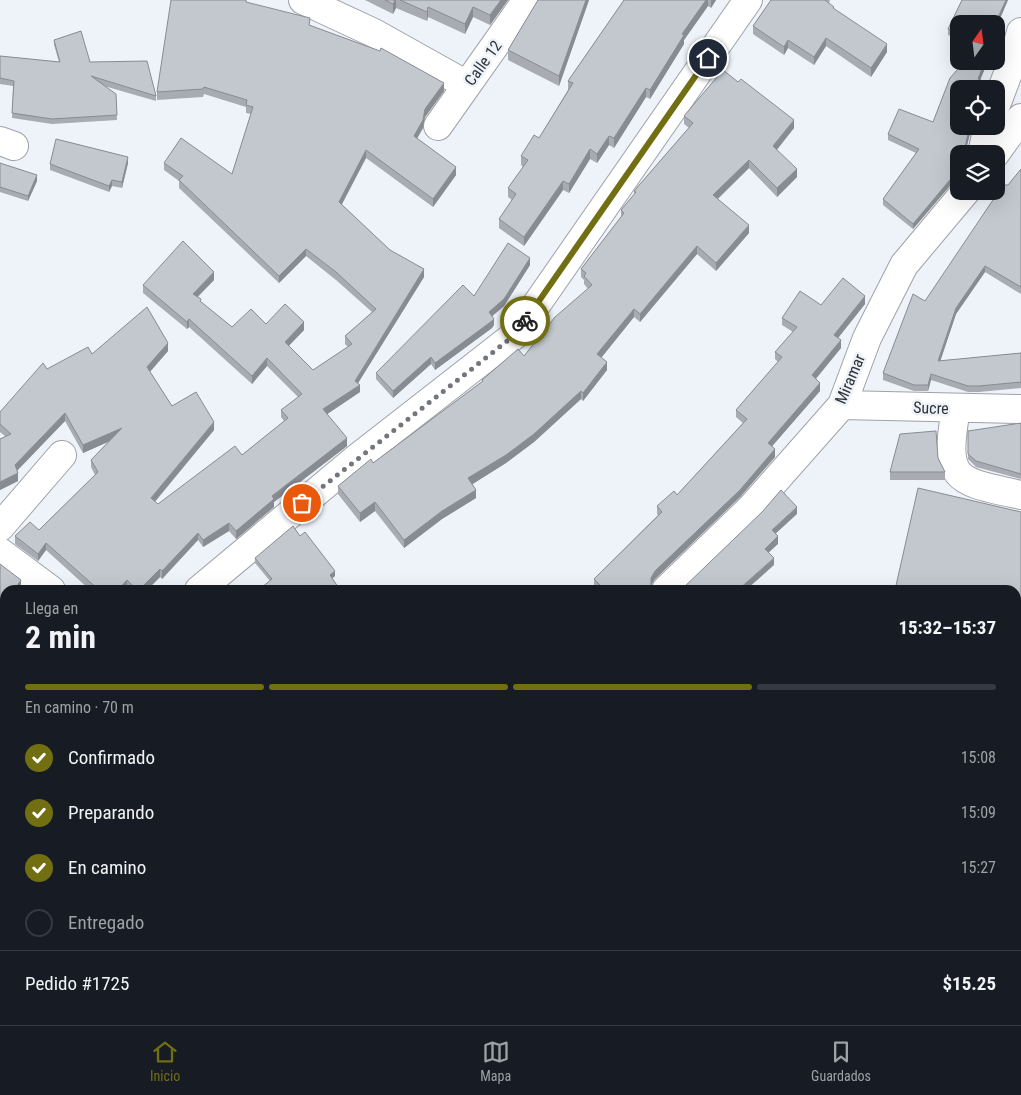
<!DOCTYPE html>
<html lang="es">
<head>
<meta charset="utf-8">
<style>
	:root { --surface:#171b24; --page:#242831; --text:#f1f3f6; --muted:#9ea1a6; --line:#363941; --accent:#716f11 }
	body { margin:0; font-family:"Roboto Condensed",sans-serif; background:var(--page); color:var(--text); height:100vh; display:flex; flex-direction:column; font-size:19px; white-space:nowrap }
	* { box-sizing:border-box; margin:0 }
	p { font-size:16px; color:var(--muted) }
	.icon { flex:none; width:28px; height:28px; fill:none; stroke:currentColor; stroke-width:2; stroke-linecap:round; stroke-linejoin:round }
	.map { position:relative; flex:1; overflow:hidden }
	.sheet { position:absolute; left:0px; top:585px; width:1021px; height:440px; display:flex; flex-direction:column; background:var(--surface); border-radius:15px 15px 0 0; box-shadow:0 5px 20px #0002 }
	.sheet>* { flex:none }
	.needle { width:32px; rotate:14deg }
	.fabs { position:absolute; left:950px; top:15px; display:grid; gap:10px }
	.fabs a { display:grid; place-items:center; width:55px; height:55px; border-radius:10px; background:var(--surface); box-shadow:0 5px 20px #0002; font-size:25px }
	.pin { position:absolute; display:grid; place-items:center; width:42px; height:42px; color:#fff; margin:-21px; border:2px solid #fff; border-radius:50%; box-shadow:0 1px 5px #0007 }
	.courier { position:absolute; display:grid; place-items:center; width:50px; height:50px; margin:-25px; border:4px solid #716f11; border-radius:50%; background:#fff; color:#222; box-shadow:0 1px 6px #0007 }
	.headline em { font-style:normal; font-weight:700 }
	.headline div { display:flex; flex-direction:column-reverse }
	.headline { display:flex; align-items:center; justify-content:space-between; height:85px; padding:0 25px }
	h1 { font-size:32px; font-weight:700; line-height:38px }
	.bar { display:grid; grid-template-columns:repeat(4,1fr); gap:8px 5px; align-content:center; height:60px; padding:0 25px }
	.bar i { height:6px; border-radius:4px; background:var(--line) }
	.bar .current { background:var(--accent) }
	.bar p { grid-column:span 4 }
	.line { display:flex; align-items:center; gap:12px; padding:0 25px; border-top:1px solid var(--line) }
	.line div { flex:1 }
	ol { padding:0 25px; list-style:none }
	li { display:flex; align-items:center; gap:15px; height:55px }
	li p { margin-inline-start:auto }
	li .icon { padding:5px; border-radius:50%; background:var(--accent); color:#fff; stroke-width:4 }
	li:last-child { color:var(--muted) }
	li i { width:28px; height:28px; border:2px solid var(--line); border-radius:50% }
	.tabs { display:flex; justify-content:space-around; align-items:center; height:70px; border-top:1px solid var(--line); background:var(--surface); font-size:14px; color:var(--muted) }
	.tabs a { display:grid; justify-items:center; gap:2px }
	.tabs .current { color:var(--accent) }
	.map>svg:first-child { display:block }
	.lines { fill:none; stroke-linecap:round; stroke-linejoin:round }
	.minor-casing { stroke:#9ea2a9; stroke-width:30 }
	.minor { stroke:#fff; stroke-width:28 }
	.wall { fill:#a8acb2 }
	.shaded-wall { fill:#888c91 }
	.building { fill:#c3c8cf; stroke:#888c91 }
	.done { stroke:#73767b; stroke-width:5; stroke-dasharray:0 9 }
	.route { stroke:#716f11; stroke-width:6 }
	.labels { text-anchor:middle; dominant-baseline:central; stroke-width:5; stroke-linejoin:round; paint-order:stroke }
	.street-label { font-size:16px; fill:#313336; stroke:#eef3fa }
</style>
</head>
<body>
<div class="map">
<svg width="1021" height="1025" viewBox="0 0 1021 1025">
	<rect width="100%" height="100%" fill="#eef3fa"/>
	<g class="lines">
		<defs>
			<path id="minor" d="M303,0L374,33L467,85
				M996,105L1013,60L1021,32
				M438,126L527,0
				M0,141L14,146
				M982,154L988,126
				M995,154L1021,118
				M842,405L1021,409
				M956,409C943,481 955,481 1021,495
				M0,527L62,455
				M0,552L51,590
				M199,590L357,458L516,334L748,0
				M666,590L751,508L842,405L867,338L904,265L966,191
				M0,762L5,758
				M205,1025L209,1020"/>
		</defs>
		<use href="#minor" class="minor-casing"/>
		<use href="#minor" class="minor"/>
	</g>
	<path class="wall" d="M365,0H508L490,25L473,17L465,34L428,17L427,21L396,8L393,14Z
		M538,0H589L559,86L508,60V50Z
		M624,0H716L711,8L708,6L684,40V44L650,99L646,97L614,148L609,145L597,163L590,159L569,193L563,190L524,246L499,228V219L512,200L508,197V188L523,167L521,165V156L539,138L568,90V81Z
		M771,0H830L829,3L834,9L887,52L871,77L826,46L814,65L788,48L784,55L753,34V26Z
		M962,0H1008L997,25H999V31L998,36L996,40V24H959V39L948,35V29Z
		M246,2L310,25L444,91L425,117L423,128L417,138L456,175L433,207L366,158L341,204L390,250L424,277L358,383L360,392L327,414L347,446L274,502V507L236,539L229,531L203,547L198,540L162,579L160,577L147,590H130L127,587L125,590H90L46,550L38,561L15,544V536L39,530L95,475L91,467V460L109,441L83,453L65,421L17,470L18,481L0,490V439L6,437L0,432V412L47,369L92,354L168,351L150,372L172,406L214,430L155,502L158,504L242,455L284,421L281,417V410L298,397L267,366L252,384L189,327L187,329L143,293V285L214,280L198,297L201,302L232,327L266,324L304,330L288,346L313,370L348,347L345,344V336L372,312L336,280L306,256L279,283L179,188V181L164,170V163L232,174L251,114L246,113V107L204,94L203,97L157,100V92Z
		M54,40L90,62L156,96V101L104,86L116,94L117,120L52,124L12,118L13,86L0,84V56L59,62L54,45Z
		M965,61H988L980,80L986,88L959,126H972L966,149L954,181L913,229L883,205V199L916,153L888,140V134L933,122Z
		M684,116L794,128L777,150L797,177L777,197L749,168L718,199L749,233L716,271L697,254L640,322L634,317L601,358L607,370L583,401L581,399L534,442L506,463L472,484L476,498L442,519L404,548L375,511L360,522L338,494V486L373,463L482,382V380L524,356L588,289L584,284V280L581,277V269L621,217V210L634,195V191L689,128L684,124Z
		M0,163L37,181L28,201L0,192Z
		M128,163L122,188L112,186L109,192L50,170V164Z
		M1021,169V294L985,272L956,314L940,361L1021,353V388L979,392H968L931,380L928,391H914L883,380V373L925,301L1008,185Z
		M530,265L504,306L492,316L494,325L492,328L435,370L431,364L393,398L376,379V373L474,296Z
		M865,304L838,338L841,348L816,379L820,391L772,446L775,457L740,497L655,579L651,585V587L595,588L594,587V579L658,515L657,514V506L677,495L743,423L736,417V410L778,362L775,359V352L793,332L782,325V318L821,305Z
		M1021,423V479L976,467L968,459V431Z
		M938,458L945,472V480H890V472Z
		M1021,512V710H1016V590Z
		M300,536L335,576L332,578L340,590H261V588L270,581L255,563V558Z
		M1021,774V835H1016V776Z
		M5,776V892L0,886V780Z
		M134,1020H192L191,1025H134Z
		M223,1020H268L265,1025H223Z"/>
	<path class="shaded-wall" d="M395,0H396V8L393,14V4Z
		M501,0H508L490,25V15Z
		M586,0H589L559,86V76Z
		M706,0H708V6L684,40V44L650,99V90L682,34Z
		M711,0H716L711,8Z
		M1006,0H1008L996,28V24H995Z
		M428,7V17L427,21V12Z
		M473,7V17L465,34V24Z
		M999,25L998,36L996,40V34Z
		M826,38V46L814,65V57Z
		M788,40V48L784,55V47Z
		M887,44V52L871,77V68Z
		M985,61H988L978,85V79Z
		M444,83V91L425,117L423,128L414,144V136L425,109Z
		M646,88V97L614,148V138Z
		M794,120V128L773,154V146Z
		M970,126H972L965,153V147Z
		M609,136V145L597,163V154Z
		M590,149V159L569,193V184Z
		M366,150V158L339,210V202Z
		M128,157V163L122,188V182Z
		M749,160V168L713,203V195Z
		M456,167V175L433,207V199Z
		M797,169V177L777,197V188Z
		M959,173V179L954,181L913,229V224L954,175Z
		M37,175V181L28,201V196Z
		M112,180V186L109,192V186Z
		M563,181V190L524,246V237Z
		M749,225V233L716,271V263Z
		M697,246V254L640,322V314Z
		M306,249V256L279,283V276Z
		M530,258V265L504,306L489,319V312Z
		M985,266V272L956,314L938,368V361L956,308Z
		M424,269V277L355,388L360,385V392L323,417V409L355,381Z
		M214,272V280L193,301V294Z
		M865,296V304L834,343V335Z
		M634,309V317L597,363V354Z
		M189,319V327L187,329V322Z
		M494,319V325L492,328L435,370V363Z
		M304,322V330L285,350V342Z
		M841,340V348L812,383V375Z
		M168,343V351L147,375V367Z
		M431,357V364L393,398V391Z
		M267,358V366L252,384V376Z
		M607,362V370L583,401V393Z
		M931,374V380L928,391V385Z
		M820,383V391L768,451V443Z
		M581,391V399L534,442L506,463L468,487V478Z
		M65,413V421L15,473V465Z
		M214,422V430L151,506V498Z
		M122,428V436L83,453V445Z
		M347,438V446L274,502V507L236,539V531L272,496Z
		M775,449V457L740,497L655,579L651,585V578L655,571Z
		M18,473V481L0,490V482Z
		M476,490V498L442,519L404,548V540L442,511Z
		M375,502V511L360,522V513Z
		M797,507V514L772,537V530Z
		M229,523V531L203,547V540Z
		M198,533V540L162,579V571Z
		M778,536V544L765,556V549Z
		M46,543V550L38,561V554Z
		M774,558V565L746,590H738Z
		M160,569V577L147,590H139Z
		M335,571V576L330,580V575Z
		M21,580V587L19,590H14Z
		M127,580V587L125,590H118Z
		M5,702V710L0,715V707Z
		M190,1020H192L191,1025H186Z
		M262,1020H268L265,1025H259Z
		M538,1020H540L539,1025H537Z"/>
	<path class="building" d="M171,0H246V2L310,18L309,25L380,51L381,48L444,83L425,109L423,120L414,136L456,167L433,199L366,150L339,202L390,250L424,269L355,381L360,385L323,409L347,438L272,496L274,499L236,531L229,523L203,540L198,533L162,571L160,569L139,590H137L127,580L118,590H99L46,543L38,554L15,536L30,522L39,530L98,472L91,460L122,428L83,445L65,413L15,465L18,473L0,482V439L11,434L0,424V412L43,363L47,369L88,347L92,354L147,307L168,343L147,367L172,406L196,392L214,422L151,498L158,504L235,446L242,455L288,418L281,410L302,394L267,358L252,376L189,319L187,322L143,285L183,241L214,272L193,294L201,299L200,301L232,327L251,309L266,324L285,304L304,322L285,342L313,370L352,344L345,336L376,309L336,272L306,249L279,276L179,180L183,176L164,163L181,138L232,174L253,107L246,105L247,100L204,87L203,89L157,92Z
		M385,0H395L393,4Z
		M400,0H501L490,15L473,7L465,24L428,7L427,12Z
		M538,0H586L559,76L508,50Z
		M624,0H706L682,34L684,35L650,90L646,88L614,138L609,136L597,154L590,149L569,184L563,181L524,237L499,219L516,194L508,188L528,160L521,156L534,135L539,138L573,83L568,81Z
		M771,0H825L834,7L833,8L887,44L871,68L826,38L814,57L788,40L784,47L753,26Z
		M962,0H1006L995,24H959V33L948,29Z
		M996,25H999L998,30L996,34Z
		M81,31L90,62L147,61L156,96L91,76L116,94L117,115L52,119L12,113L14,81L0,78V56L60,62L54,40Z
		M965,61H985L978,79L986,82L983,89H959V126H970L965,147L968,154H959V173L954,175L913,224L883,199L919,149L888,134L899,109L933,122L950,78Z
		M723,70L738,82L741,79L794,120L773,146L797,169L777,188L749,160L713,195L749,225L716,263L697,246L640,314L634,309L597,354L607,362L583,393L581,391L534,434L506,455L468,478L476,490L442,511L404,540L375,502L360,513L338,486L371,459L373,463L483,381L482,380L518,349L524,356L555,317L592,285L584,276L586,273L581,269L624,213L621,210L636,192L634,191L693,123L684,116Z
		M56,139L128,157L122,182L112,180L109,186L50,164Z
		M0,163L37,175L28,196L0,187Z
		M1021,169V287L985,266L956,308L938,361L1021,353V382L979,386H968L931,374L928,385H914L883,373L913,294L925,301L1003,185H1008Z
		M508,243L530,258L504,299L489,312L494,319L492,321L435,363L431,357L393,391L376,373L463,285L474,296Z
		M843,278L865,296L834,335L841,340L812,375L820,383L768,443L775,449L740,490L655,571L651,578V587L653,590H593L600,585L594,579L662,512L657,506L674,491L677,495L747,419L736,410L782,357L775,352L797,327L782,318L800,291L821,305Z
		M1021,423V474L976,461L968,454V431Z
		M936,431L938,458L945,472H890L900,434Z
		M918,488L1021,512V704L1016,703V590H895Z
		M781,490L797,507L772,530L778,536L765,549L774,558L738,590H681L762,512Z
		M293,526L300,536L305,532L335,571L330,575L340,590H263L261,588L272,579L255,558Z
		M0,564L21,580L14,590H5V702L0,707Z
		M1021,774V828H1016V776Z
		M5,776V882L0,877V809L3,806L0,802V780Z
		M1016,884L1021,885V1025H843L844,1020H1016Z
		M138,1020H190L186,1025H138L140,1021Z
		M229,1020H262L259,1025H237Z
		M449,1020H538L537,1025H448Z"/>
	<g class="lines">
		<path class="done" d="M302,503L516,334L525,321"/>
		<path class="route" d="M525,321L708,58"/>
	</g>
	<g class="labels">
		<g class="street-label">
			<text transform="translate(483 63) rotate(-54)">Calle 12</text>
			<text transform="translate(850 379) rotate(-67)">Miramar</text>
			<text transform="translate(931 408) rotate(2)">Sucre</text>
		</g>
	</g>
</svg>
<div class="fabs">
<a><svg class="needle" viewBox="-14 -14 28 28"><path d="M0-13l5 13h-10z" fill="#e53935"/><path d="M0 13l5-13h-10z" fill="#9ea1a6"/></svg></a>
<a><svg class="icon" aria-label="locate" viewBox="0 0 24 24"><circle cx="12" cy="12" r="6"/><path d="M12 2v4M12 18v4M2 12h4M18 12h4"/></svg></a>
<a><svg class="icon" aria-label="layers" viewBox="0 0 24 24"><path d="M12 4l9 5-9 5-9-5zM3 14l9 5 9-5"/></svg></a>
</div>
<div class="pin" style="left:302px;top:503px;background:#ea580c"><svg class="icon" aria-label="bag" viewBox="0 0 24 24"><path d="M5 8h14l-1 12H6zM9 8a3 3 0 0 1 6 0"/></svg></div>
<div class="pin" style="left:708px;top:58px;background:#1f2937"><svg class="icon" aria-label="home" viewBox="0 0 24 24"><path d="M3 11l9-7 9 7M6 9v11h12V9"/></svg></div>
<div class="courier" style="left:525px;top:321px"><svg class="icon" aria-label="bike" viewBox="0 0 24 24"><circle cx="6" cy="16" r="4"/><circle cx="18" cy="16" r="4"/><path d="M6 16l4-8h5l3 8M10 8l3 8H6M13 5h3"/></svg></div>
<section class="sheet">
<div class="headline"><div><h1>2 min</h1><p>Llega en</p></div><em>15:32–15:37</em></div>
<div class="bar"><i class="current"></i><i class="current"></i><i class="current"></i><i></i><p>En camino · 70 m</p></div>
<ol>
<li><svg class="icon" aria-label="check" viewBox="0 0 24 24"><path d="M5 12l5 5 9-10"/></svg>Confirmado<p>15:08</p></li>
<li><svg class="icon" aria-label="check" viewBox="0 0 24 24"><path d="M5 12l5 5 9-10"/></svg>Preparando<p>15:09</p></li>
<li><svg class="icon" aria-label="check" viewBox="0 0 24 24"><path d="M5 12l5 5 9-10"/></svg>En camino<p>15:27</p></li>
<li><i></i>Entregado</li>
</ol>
<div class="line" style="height:65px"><div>Pedido #1725</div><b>$15.25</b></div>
</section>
</div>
<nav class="tabs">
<a class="current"><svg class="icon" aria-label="home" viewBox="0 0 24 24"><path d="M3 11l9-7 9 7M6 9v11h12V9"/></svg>Inicio</a>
<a><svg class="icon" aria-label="map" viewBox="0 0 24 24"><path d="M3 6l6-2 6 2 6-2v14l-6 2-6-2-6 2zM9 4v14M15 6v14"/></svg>Mapa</a>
<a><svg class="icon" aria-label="saved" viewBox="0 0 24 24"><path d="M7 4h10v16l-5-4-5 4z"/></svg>Guardados</a>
</nav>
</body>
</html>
